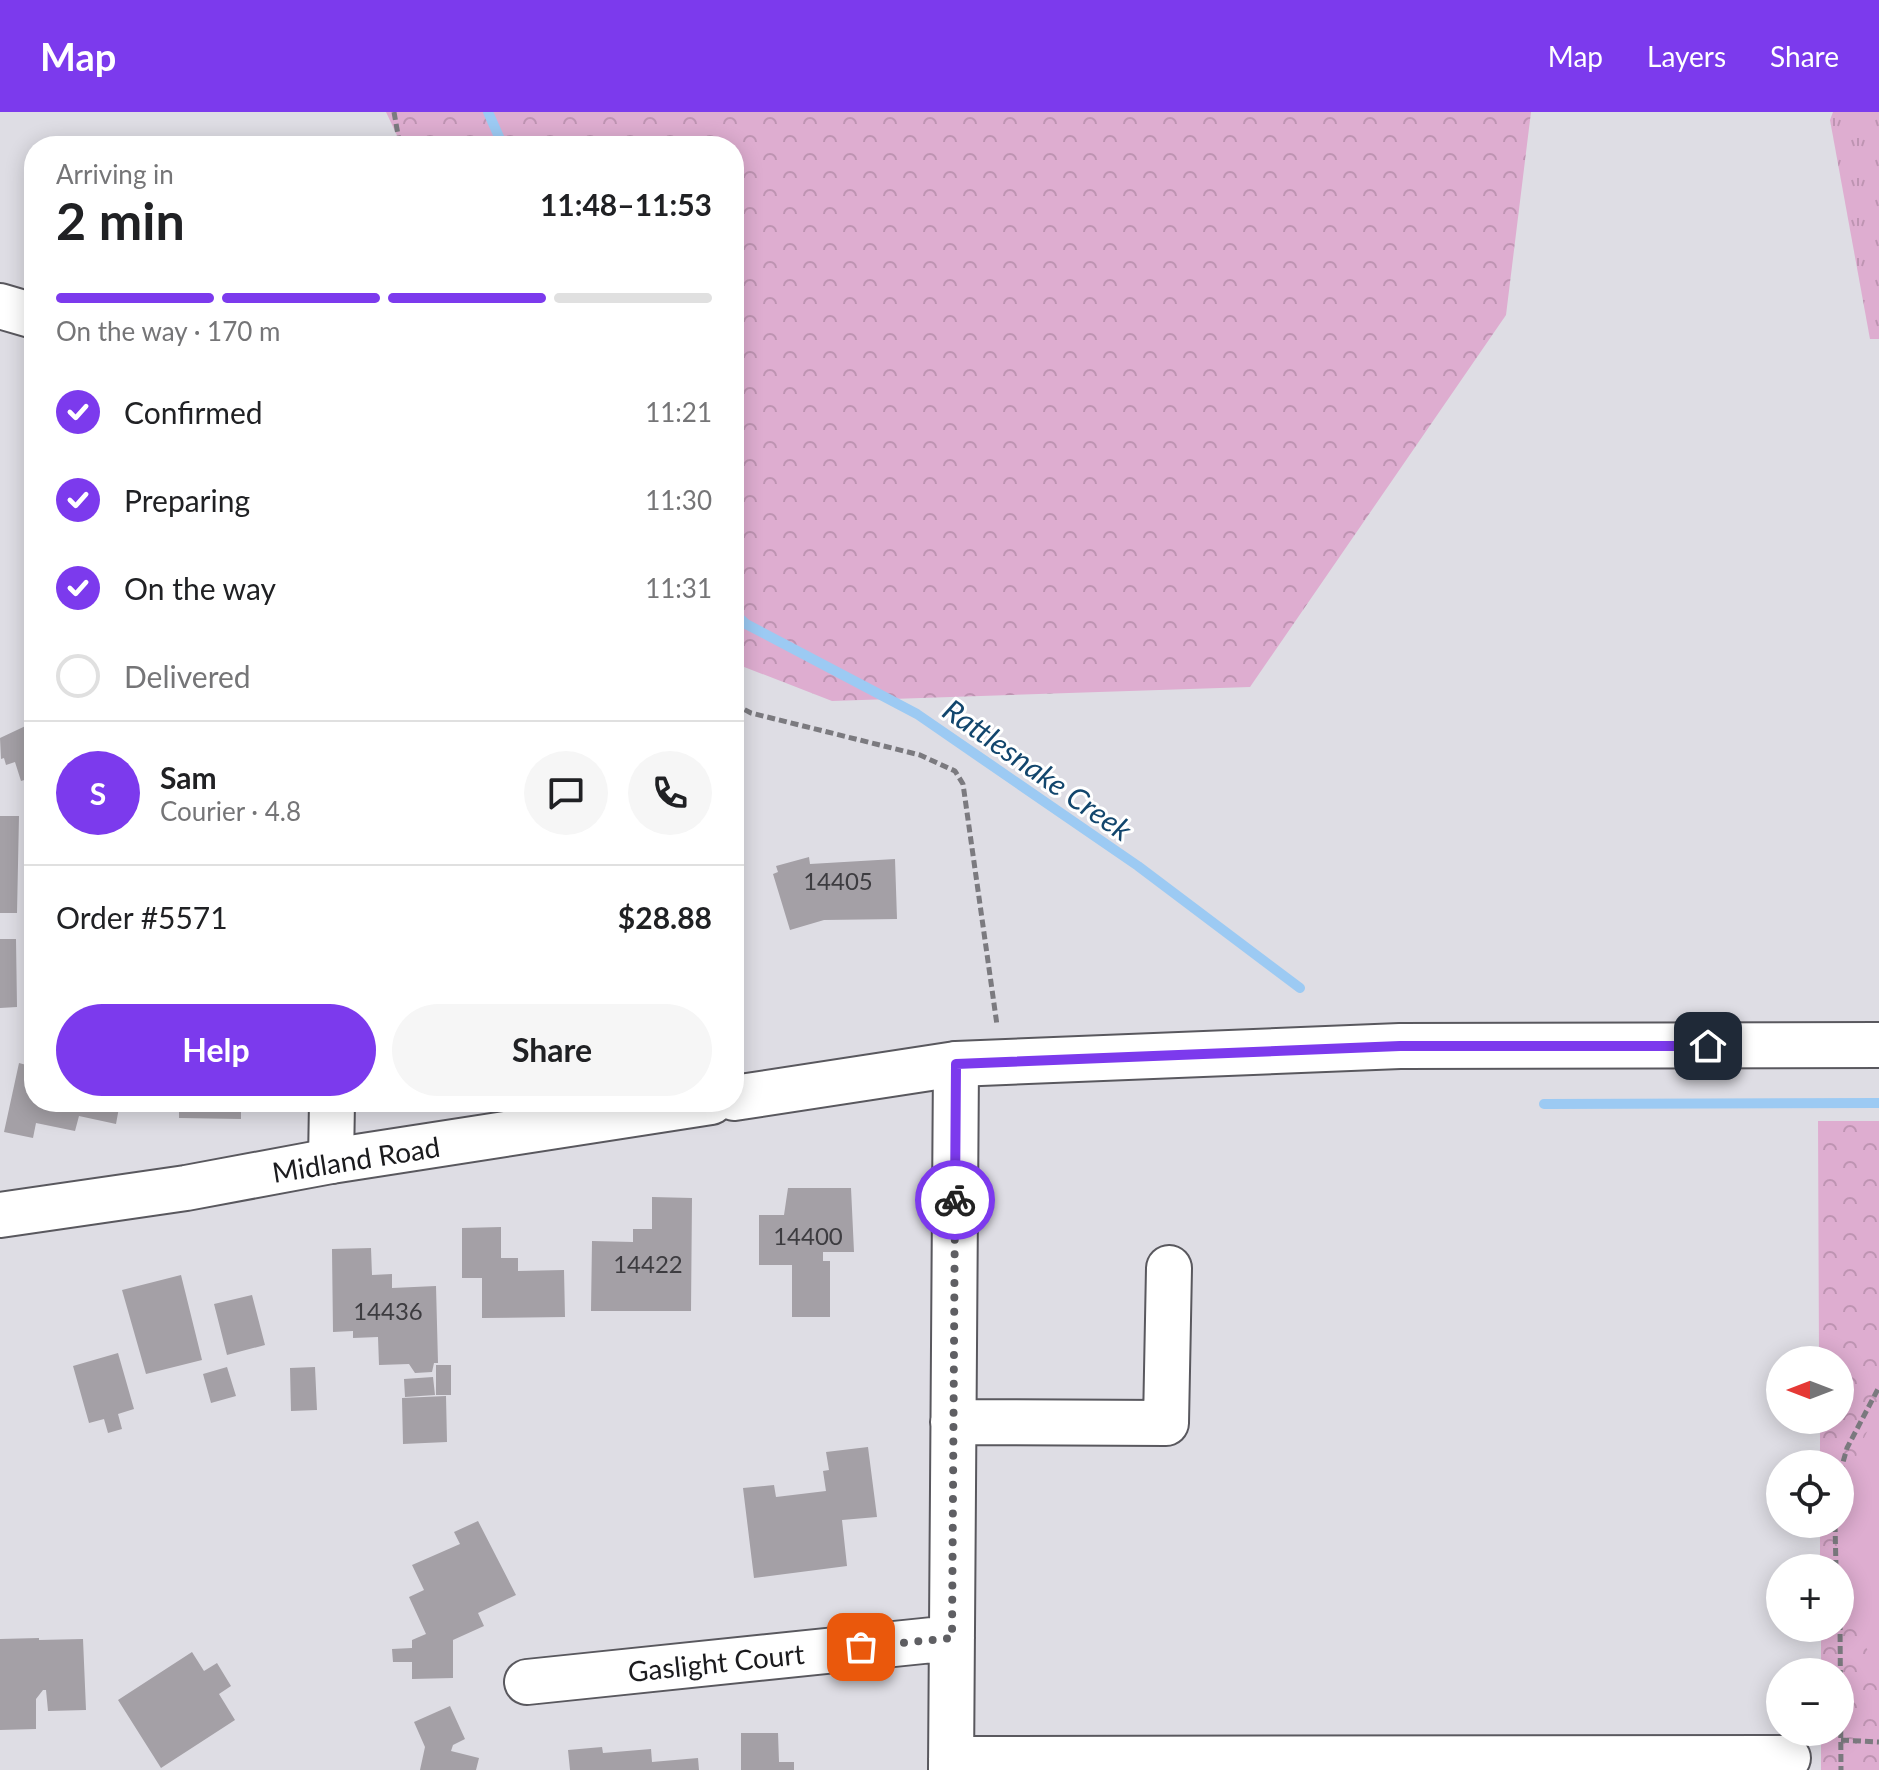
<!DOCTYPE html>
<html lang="en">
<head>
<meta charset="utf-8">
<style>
	:root { --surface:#fff; --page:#f6f6f6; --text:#202124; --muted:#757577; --line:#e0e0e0; --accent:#7c3aed }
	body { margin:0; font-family:Lato,sans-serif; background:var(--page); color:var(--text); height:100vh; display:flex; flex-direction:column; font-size:30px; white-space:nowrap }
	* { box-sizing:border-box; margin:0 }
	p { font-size:26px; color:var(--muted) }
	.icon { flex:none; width:44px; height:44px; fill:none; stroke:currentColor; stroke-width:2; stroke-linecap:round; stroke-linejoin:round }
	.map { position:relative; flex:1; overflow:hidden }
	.drawer { position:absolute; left:24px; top:24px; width:720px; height:976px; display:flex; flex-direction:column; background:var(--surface); border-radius:32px; box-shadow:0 4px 20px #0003 }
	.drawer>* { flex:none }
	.needle { width:52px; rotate:270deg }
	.tools { position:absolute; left:1766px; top:1234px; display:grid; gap:16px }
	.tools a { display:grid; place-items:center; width:88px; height:88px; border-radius:50%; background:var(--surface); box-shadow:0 4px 20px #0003; font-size:40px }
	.pin { position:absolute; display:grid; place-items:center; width:68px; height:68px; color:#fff; margin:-34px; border-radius:16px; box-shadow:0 4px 12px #0006 }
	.courier { position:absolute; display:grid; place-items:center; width:80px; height:80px; margin:-40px; border:6px solid #7c3aed; border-radius:50%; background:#fff; color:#222; box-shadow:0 2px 10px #0007 }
	.head em { font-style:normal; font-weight:700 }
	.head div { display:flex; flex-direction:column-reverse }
	.head { display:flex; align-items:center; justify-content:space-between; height:136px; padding:0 32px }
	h1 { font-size:52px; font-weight:700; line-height:60px }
	.bar { display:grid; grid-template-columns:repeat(4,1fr); gap:12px 8px; align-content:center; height:96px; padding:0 32px }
	.bar i { height:10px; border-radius:6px; background:var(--line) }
	.bar .active { background:var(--accent) }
	.bar p { grid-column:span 4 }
	.line { display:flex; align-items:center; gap:20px; padding:0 32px; border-top:2px solid var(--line) }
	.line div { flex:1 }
	.round { display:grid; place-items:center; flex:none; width:84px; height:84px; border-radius:42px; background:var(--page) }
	ol { padding:0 32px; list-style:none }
	li { display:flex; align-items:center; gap:24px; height:88px }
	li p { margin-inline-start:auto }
	li .icon { padding:8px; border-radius:50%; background:var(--accent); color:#fff; stroke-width:4 }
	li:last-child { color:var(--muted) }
	li i { width:44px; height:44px; border:4px solid var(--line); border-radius:50% }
	.button { display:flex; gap:16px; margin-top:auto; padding:16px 32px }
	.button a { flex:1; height:92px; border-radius:48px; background:var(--accent); color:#fff; font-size:32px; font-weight:700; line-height:92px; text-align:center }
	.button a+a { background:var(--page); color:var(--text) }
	header { display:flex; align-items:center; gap:48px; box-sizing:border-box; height:112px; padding:0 40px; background:var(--accent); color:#fff }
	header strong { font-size:38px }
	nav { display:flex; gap:44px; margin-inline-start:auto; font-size:28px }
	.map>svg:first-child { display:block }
	.grass { fill:url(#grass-tufts) }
	.forest { fill:url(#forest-crowns) }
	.pitch { fill:#deadd0 }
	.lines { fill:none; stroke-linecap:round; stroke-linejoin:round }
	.stream { stroke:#9ccaf3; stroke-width:10 }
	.building { fill:#a4a0a6 }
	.minor-casing { stroke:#59585e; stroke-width:48 }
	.major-casing { stroke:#59585e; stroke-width:48 }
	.path { stroke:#7b7a7f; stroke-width:5; stroke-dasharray:8 4; stroke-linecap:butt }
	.minor { stroke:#fff; stroke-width:44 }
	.major { stroke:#fff; stroke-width:44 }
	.done { stroke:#5f5f63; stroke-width:8; stroke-dasharray:0 14.4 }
	.route { stroke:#7c3aed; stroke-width:10 }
	.labels { text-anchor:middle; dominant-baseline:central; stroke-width:6; stroke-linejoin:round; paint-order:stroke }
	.number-label { font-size:24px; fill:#3d3c40 }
	.street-label { font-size:28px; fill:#1b1b1e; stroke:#fff }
	.water-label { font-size:30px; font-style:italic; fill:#12466d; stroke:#fff }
</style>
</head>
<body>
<header>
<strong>Map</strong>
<nav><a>Map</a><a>Layers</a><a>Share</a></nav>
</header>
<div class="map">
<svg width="1879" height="1658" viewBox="0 0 1879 1658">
	<defs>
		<pattern id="grass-tufts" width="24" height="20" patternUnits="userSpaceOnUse" patternTransform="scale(2)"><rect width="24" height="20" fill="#deadd0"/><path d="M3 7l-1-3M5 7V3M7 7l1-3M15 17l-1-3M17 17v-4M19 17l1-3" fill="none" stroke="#be94b2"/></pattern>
		<pattern id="forest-crowns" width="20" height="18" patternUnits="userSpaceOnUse" patternTransform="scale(2)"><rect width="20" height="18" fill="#deadd0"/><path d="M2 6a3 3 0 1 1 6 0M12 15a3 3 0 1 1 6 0" fill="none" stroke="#be94b2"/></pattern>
	</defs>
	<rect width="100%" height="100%" fill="#dedde4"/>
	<path class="grass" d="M1833,0H1879V227H1870L1830,8Z"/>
	<path class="forest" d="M386,0H1531L1506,203L1250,575L832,589L734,551V34H402Z
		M1818,1009H1879V1658H1821V1620H1840V1560H1821V1516H1840V1456H1820V1412H1840V1352H1820V1308H1840V1248H1819Z"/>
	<path class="pitch" d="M1879,1298V1560C1829,1473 1826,1385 1879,1298Z"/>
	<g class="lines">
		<path class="stream" d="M488,0L503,34
			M734,501L746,512L917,602L1138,754L1300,876
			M1544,992L1879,991"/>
	</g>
	<path class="building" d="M34,610V675H33L31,666L21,669L15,650L6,653L4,646L1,647L0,626Z
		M0,704H19L17,801H0Z
		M809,745L810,752L895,747L897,807L824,808L790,818L773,762L778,760L776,754Z
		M0,827H16L17,895L0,896Z
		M19,951L34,955V990H120L116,1012L79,1004L75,1019L36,1011L33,1026L4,1020Z
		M179,990H261V1000H241V1007L179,1006Z
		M788,1076H851L854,1140H823V1149H830V1205H792V1153H759V1103H784Z
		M652,1085L692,1086L691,1199H591L592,1129L633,1130V1117H652Z
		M501,1115V1146H518V1159L564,1158L565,1205L482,1206V1166H462V1116Z
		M371,1136L372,1163L392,1162V1176L436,1174L438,1251H434L432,1260L415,1261L409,1252L379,1253L378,1225L353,1226V1219L333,1220L332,1137Z
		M181,1163L202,1248L146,1262L122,1178Z
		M252,1183L265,1233L227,1243L214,1192Z
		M118,1241L134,1297L118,1302L122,1317L108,1321L104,1307L89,1311L73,1254Z
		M436,1253H451V1283H436Z
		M227,1255L236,1284L211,1291L203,1262Z
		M315,1255L317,1298L291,1299L290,1256Z
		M433,1265L435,1283L405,1285L404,1267Z
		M446,1284L447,1330L403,1332L402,1286Z
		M868,1335L877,1405L842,1408L847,1454L754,1466L743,1376L774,1373L776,1385L826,1379L823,1359L829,1358L826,1340Z
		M478,1409L516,1483L478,1501L484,1514L453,1528V1566L412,1567V1550H393L392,1537L412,1536V1528L426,1522L409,1485L424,1478L412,1453L460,1432L454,1420Z
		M39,1526V1528L83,1527L86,1598L48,1599L46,1578H43L36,1587V1617L0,1618V1527Z
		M192,1540L204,1559L217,1551L231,1574L219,1582L235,1608L161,1656L118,1588Z
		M450,1594L465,1627L453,1633L451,1639L479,1646L476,1658H420L425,1635L414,1610Z
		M741,1621H778L779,1650H794V1658H741Z
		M602,1635L603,1641L651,1637L652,1650L698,1646L699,1658H570L568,1638Z"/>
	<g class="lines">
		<defs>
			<path id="minor" d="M0,194L34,204
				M331,1049L332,990
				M953,1310L1166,1311L1169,1156
				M527,1570L952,1526
				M951,1647L1788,1646
				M951,1658L956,952"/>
			<path id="major" d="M734,986L956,952L1400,934L1879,933
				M0,1103L186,1076L331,1049L711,990"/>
		</defs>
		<use href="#minor" class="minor-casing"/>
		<use href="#major" class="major-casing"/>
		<path class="path" d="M394,0L400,34
			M734,592L751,601L920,643L955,659L963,672L997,913
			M1840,1361L1847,1336L1879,1275
			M1835,1412L1836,1456
			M1840,1510L1841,1658
			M1841,1628L1879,1630"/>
		<use href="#minor" class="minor"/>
		<use href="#major" class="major"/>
	</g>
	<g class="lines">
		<path class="done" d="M861,1535L952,1526L955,1088"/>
		<path class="route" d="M955,1088L956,952L1400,934H1708"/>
	</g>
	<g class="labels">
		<g class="number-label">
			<text x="838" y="768">14405</text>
			<text x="808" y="1123">14400</text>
			<text x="648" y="1151">14422</text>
			<text x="388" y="1198">14436</text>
		</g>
		<g class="street-label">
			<text transform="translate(356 1047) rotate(-9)">Midland Road</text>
			<text transform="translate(716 1550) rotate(-6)">Gaslight Court</text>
		</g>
		<g class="water-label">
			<text transform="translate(1038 657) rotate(35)">Rattlesnake Creek</text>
		</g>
	</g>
</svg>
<div class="tools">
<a><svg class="needle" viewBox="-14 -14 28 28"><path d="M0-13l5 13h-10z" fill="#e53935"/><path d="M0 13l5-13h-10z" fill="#757577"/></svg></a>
<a><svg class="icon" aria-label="locate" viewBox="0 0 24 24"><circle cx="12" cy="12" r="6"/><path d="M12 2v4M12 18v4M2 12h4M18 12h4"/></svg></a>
<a>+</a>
<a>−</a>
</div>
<div class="pin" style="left:861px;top:1535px;background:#ea580c"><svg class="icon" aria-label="bag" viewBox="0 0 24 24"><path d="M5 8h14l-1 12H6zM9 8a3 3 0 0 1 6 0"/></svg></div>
<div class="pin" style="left:1708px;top:934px;background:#1f2937"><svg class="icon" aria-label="home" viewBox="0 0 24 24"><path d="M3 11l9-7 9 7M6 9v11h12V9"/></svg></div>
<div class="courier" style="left:955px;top:1088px"><svg class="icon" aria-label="bike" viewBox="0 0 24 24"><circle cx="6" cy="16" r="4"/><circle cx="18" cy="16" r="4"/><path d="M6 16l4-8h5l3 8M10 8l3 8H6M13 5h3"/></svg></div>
<section class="drawer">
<div class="head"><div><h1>2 min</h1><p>Arriving in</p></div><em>11:48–11:53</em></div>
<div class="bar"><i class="active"></i><i class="active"></i><i class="active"></i><i></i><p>On the way · 170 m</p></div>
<ol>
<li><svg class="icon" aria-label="check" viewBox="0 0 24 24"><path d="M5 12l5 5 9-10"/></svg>Confirmed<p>11:21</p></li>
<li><svg class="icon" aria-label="check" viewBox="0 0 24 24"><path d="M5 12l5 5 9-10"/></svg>Preparing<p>11:30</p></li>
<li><svg class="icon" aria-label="check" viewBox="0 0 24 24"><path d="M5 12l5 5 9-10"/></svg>On the way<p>11:31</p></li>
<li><i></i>Delivered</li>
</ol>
<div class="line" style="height:144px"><b class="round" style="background:var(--accent);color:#fff">S</b><div><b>Sam</b><p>Courier · 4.8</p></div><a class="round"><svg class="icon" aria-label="chat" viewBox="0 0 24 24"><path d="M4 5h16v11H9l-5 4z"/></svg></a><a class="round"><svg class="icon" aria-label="phone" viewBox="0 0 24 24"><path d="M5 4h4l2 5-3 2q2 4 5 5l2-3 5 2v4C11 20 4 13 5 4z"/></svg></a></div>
<div class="line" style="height:104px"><div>Order #5571</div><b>$28.88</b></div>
<div class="button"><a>Help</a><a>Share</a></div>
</section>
</div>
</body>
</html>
